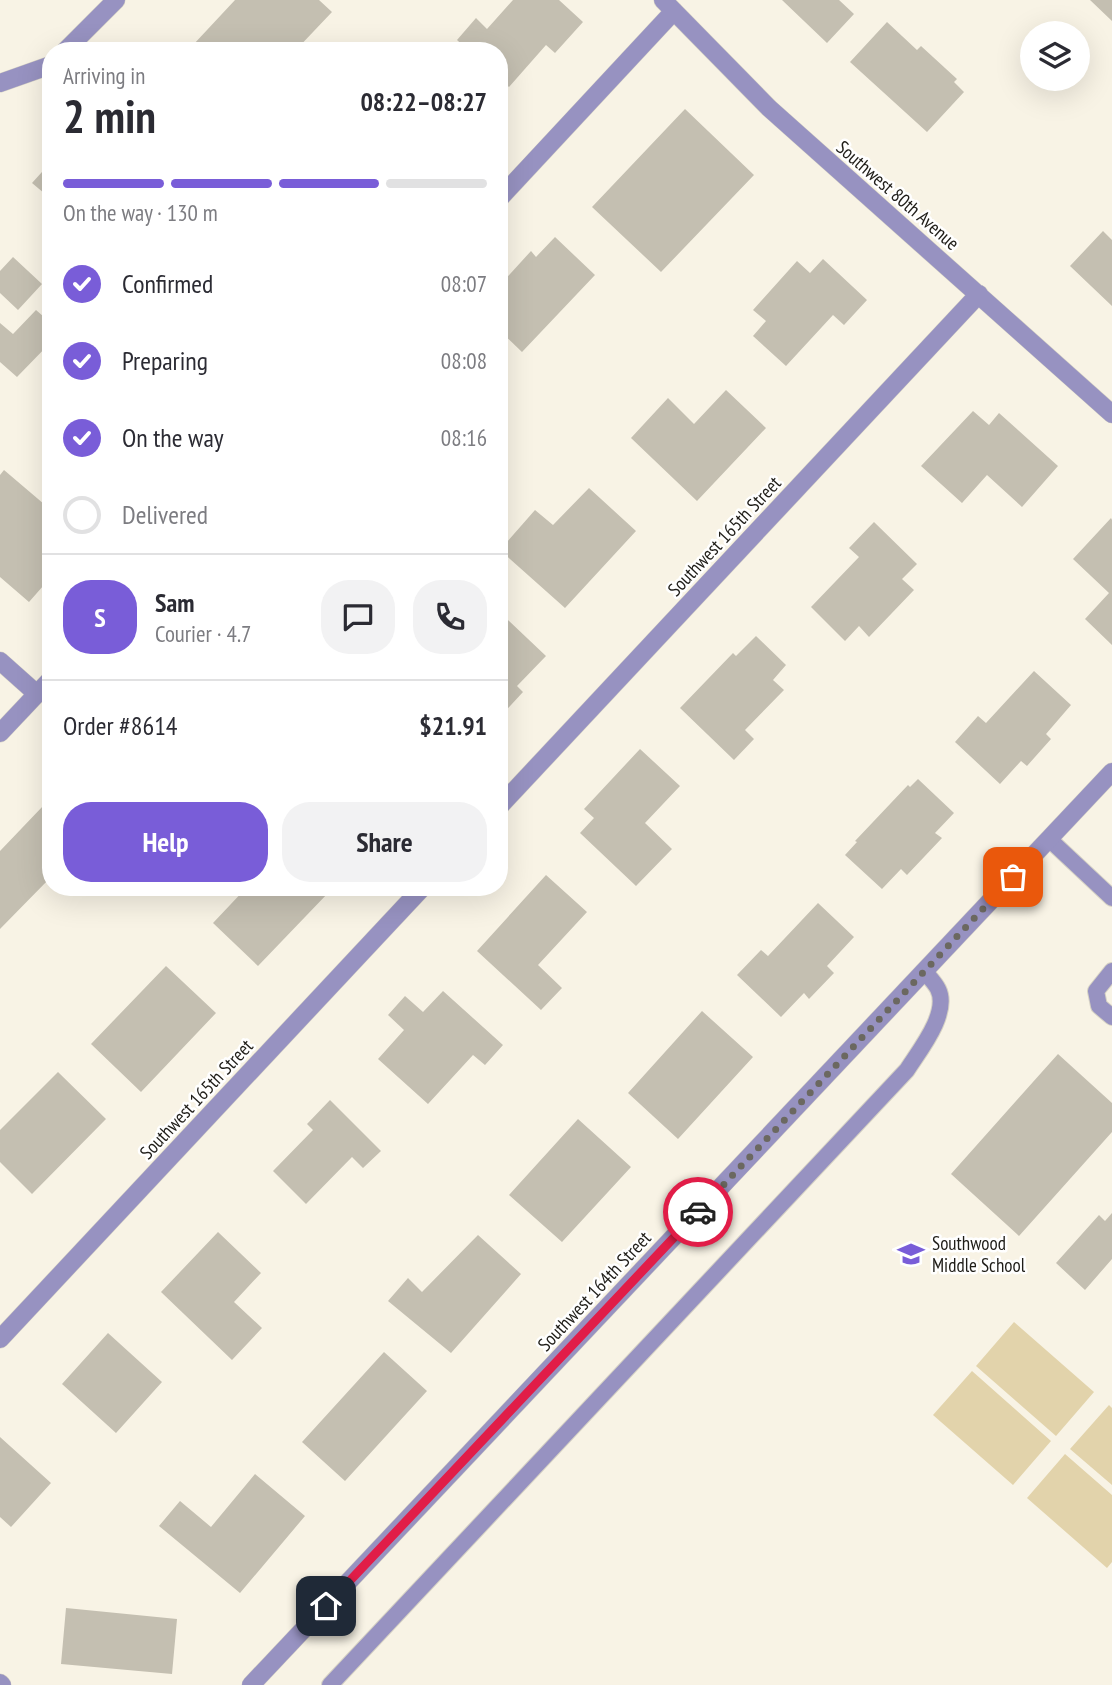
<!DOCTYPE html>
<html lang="en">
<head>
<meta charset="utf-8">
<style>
	:root { --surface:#fff; --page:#f2f2f3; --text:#2b2b33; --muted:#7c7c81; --line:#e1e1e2; --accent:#795dd8 }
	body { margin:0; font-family:"PT Sans Narrow",sans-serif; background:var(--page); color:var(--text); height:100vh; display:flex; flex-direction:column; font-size:26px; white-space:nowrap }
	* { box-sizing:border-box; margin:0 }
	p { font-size:23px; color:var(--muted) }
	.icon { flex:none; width:38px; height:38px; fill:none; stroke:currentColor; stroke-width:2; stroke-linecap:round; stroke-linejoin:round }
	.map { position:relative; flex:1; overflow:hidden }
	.panel { position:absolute; left:42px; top:42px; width:466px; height:854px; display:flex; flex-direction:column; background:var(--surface); border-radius:28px; box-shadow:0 7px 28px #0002 }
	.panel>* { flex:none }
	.controls { position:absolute; left:1020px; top:21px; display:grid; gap:14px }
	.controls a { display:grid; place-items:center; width:70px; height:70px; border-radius:50%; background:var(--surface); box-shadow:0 7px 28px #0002; font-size:35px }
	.pin { position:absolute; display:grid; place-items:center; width:60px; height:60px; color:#fff; margin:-30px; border-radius:14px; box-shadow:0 4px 10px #0006 }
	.courier { position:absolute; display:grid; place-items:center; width:70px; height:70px; margin:-35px; border:5px solid #e11d48; border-radius:50%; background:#fff; color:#222; box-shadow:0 2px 9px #0007 }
	.headline em { font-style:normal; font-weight:700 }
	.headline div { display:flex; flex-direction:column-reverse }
	.headline { display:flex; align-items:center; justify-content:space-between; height:119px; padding:0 21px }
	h1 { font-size:46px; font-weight:700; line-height:52px }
	.bar { display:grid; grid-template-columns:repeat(4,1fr); gap:10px 7px; align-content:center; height:84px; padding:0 21px }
	.bar i { height:9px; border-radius:5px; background:var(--line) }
	.bar .current { background:var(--accent) }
	.bar p { grid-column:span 4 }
	.line { display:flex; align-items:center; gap:18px; padding:0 21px; border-top:2px solid var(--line) }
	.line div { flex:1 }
	.round { display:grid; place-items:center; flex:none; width:74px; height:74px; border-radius:28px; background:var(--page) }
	ol { padding:0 21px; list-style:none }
	li { display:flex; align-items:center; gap:21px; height:77px }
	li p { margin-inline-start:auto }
	li .icon { padding:7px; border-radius:50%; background:var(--accent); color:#fff; stroke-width:4 }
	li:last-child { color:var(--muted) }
	li i { width:38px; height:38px; border:4px solid var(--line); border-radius:50% }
	.action { display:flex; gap:14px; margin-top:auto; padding:14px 21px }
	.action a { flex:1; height:80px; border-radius:28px; background:var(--accent); color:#fff; font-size:28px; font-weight:700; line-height:80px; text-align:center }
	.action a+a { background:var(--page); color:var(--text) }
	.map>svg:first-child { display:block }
	.green { fill:#e2d3ab }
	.building { fill:#c4bfb1 }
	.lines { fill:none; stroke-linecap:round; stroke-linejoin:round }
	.service-casing { stroke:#d5d1c4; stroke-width:18 }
	.minor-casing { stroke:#d5d1c4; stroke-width:19 }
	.service { stroke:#9792c1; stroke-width:16 }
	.minor { stroke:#9792c1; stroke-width:18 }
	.done { stroke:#6b6860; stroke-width:7; stroke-dasharray:0 12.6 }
	.route { stroke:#e11d48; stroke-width:9 }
	.labels { text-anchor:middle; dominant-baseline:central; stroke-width:5; stroke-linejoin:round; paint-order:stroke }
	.street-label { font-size:19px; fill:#1f1d18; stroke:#fff }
	.poi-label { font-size:19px; fill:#1f1d18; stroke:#fff; text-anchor:start }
</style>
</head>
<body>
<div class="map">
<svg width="1112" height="1685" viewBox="0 0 1112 1685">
	<rect width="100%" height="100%" fill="#f8f3e5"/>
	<path class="green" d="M1014,1322L1094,1392L1056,1436L976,1366Z
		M972,1371L1051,1441L1013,1485L933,1415Z
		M1109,1405L1112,1408V1485L1070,1449Z
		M1065,1454L1112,1495V1562L1107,1568L1027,1498Z"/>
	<path class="building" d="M235,0H319L332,12L295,51H199L193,45Z
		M513,0H559L583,22L555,53L546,45L509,87L499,78V51H469L457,40L476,18L487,29Z
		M782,0H839L854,14L827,43Z
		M1090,0H1112V21Z
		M887,22L917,50L921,46L957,79L954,82L964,92L927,132L850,62Z
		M685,109L754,175L661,272L592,207Z
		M51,162V199L32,183Z
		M1103,231L1112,240V306L1070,266Z
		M555,237L595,275L522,352L499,330V300L503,295L499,291V286L531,251L536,257Z
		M13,257L42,284L18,310L0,293V271Z
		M823,259L867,300L844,325L833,315L786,366L753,336L766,321L753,310L797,261L810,273Z
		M36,310L51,323V342L17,377L0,362V323L13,334Z
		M726,390L766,428L697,501L631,438L668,398L694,424Z
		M973,411L989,425L999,413L1058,466L1022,507L987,475L962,503L921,466Z
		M4,470L51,510V577L29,602L0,577V475Z
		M589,488L636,531L565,608L500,550L535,510L553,525Z
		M1111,518L1112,520V645L1085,619L1109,593L1073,559Z
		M874,522L917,564L902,579L914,590L869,637L859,626L845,641L811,607L859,557L849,548Z
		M508,620L546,656L517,686L523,692L499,718V624L502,627Z
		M756,636L786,665L773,680L784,690L745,730L754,739L734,760L680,708L733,653L736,656Z
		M1034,671L1071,705L1046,734L1051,739L1027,766L1021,761L1000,784L955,742L978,716L986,723Z
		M640,749L680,786L645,823L672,849L636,886L580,833L594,818L584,809Z
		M918,779L954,813L935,833L942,838L907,875L901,869L882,889L845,855L857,842L855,841L908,785L910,787Z
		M43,806L51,814V877L0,929V851Z
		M546,875L587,912L538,965L562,988L541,1010L477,951Z
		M247,887H324L329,892L258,966L213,923Z
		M818,903L854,937L827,966L834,973L809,999L804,993L781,1017L737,975L761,950L768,956Z
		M166,966L216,1013L141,1092L91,1044Z
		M443,991L503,1045L485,1065L473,1055L428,1104L378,1059L404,1030L388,1015L405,996L423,1012Z
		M702,1011L753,1057L678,1139L628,1093Z
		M1058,1054L1112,1103V1132L1019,1236L951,1174Z
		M58,1072L106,1119L32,1194L0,1162V1130Z
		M330,1100L381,1151L363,1168L352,1157L306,1204L273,1171L313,1130L307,1124Z
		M578,1119L631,1167L562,1242L509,1195Z
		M1112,1213V1259L1085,1290L1056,1263L1099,1215L1105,1221Z
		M218,1232L261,1273L234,1302L262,1328L232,1360L161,1292Z
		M478,1235L521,1274L451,1353L388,1301L408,1278L422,1292Z
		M108,1333L162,1382L116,1433L62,1384Z
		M384,1352L427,1391L345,1481L302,1442Z
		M0,1437L51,1483L11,1527L0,1517Z
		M255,1474L305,1516L240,1593L159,1526L180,1501L211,1527Z
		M66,1608L177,1619L172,1674L61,1664Z"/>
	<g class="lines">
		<defs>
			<path id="service" d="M1049,839L1112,898
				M1112,971L1096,991L1099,1006L1112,1017
				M330,1685L907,1070C919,1051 950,1013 938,989C935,983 929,977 925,972"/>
			<path id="minor" d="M663,0L769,108L1112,414
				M65,51L116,0
				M0,83L51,65
				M499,199L674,11
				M0,661L37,694
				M0,733L51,679
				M499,807L979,294
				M0,1339L423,887
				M0,1683L2,1685
				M251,1685L1112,772"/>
		</defs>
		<use href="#service" class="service-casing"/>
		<use href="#minor" class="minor-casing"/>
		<use href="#service" class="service"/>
		<use href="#minor" class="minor"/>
	</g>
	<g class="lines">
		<path class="done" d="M698,1212L1013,877"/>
		<path class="route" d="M326,1606L698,1212"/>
	</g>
	<defs>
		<symbol id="school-bare" viewBox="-9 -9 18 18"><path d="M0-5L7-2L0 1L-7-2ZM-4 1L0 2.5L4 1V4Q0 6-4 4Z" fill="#795dd8" stroke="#fff" stroke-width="2.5" paint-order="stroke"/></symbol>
	</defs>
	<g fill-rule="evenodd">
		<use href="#school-bare" x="892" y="1235" width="38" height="38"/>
	</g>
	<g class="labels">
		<g class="street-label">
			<text transform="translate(898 195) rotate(41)">Southwest 80th Avenue</text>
			<text transform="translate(724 536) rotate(-47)">Southwest 165th Street</text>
			<text transform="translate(196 1099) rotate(-47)">Southwest 165th Street</text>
			<text transform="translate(594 1291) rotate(-47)">Southwest 164th Street</text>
		</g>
		<g class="poi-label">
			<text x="932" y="1243">Southwood<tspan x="932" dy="22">Middle School</tspan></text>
		</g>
	</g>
</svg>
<div class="controls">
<a><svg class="icon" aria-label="layers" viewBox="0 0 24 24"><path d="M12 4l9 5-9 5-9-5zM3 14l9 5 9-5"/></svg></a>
</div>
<div class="pin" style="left:1013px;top:877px;background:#ea580c"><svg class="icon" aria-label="bag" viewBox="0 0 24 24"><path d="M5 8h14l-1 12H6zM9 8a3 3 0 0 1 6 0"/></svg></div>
<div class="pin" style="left:326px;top:1606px;background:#1f2937"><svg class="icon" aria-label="home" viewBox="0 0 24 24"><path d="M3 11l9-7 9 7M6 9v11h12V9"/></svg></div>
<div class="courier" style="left:698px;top:1212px"><svg class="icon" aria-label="car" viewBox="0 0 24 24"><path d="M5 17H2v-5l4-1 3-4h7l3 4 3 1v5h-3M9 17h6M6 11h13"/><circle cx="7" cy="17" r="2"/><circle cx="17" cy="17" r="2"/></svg></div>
<section class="panel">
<div class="headline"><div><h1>2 min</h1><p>Arriving in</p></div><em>08:22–08:27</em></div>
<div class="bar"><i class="current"></i><i class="current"></i><i class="current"></i><i></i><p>On the way · 130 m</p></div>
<ol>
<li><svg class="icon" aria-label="check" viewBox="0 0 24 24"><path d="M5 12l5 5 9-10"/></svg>Confirmed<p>08:07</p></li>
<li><svg class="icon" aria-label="check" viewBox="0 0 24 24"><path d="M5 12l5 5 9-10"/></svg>Preparing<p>08:08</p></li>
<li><svg class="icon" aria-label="check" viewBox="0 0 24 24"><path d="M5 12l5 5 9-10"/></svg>On the way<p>08:16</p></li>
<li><i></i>Delivered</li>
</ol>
<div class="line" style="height:126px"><b class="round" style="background:var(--accent);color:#fff">S</b><div><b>Sam</b><p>Courier · 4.7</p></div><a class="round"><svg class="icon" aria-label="chat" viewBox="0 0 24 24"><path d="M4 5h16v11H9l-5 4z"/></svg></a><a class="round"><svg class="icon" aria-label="phone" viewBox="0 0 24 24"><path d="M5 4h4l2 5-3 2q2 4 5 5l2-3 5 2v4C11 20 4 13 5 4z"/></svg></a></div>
<div class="line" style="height:91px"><div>Order #8614</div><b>$21.91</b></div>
<div class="action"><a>Help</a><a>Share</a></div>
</section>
</div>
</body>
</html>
